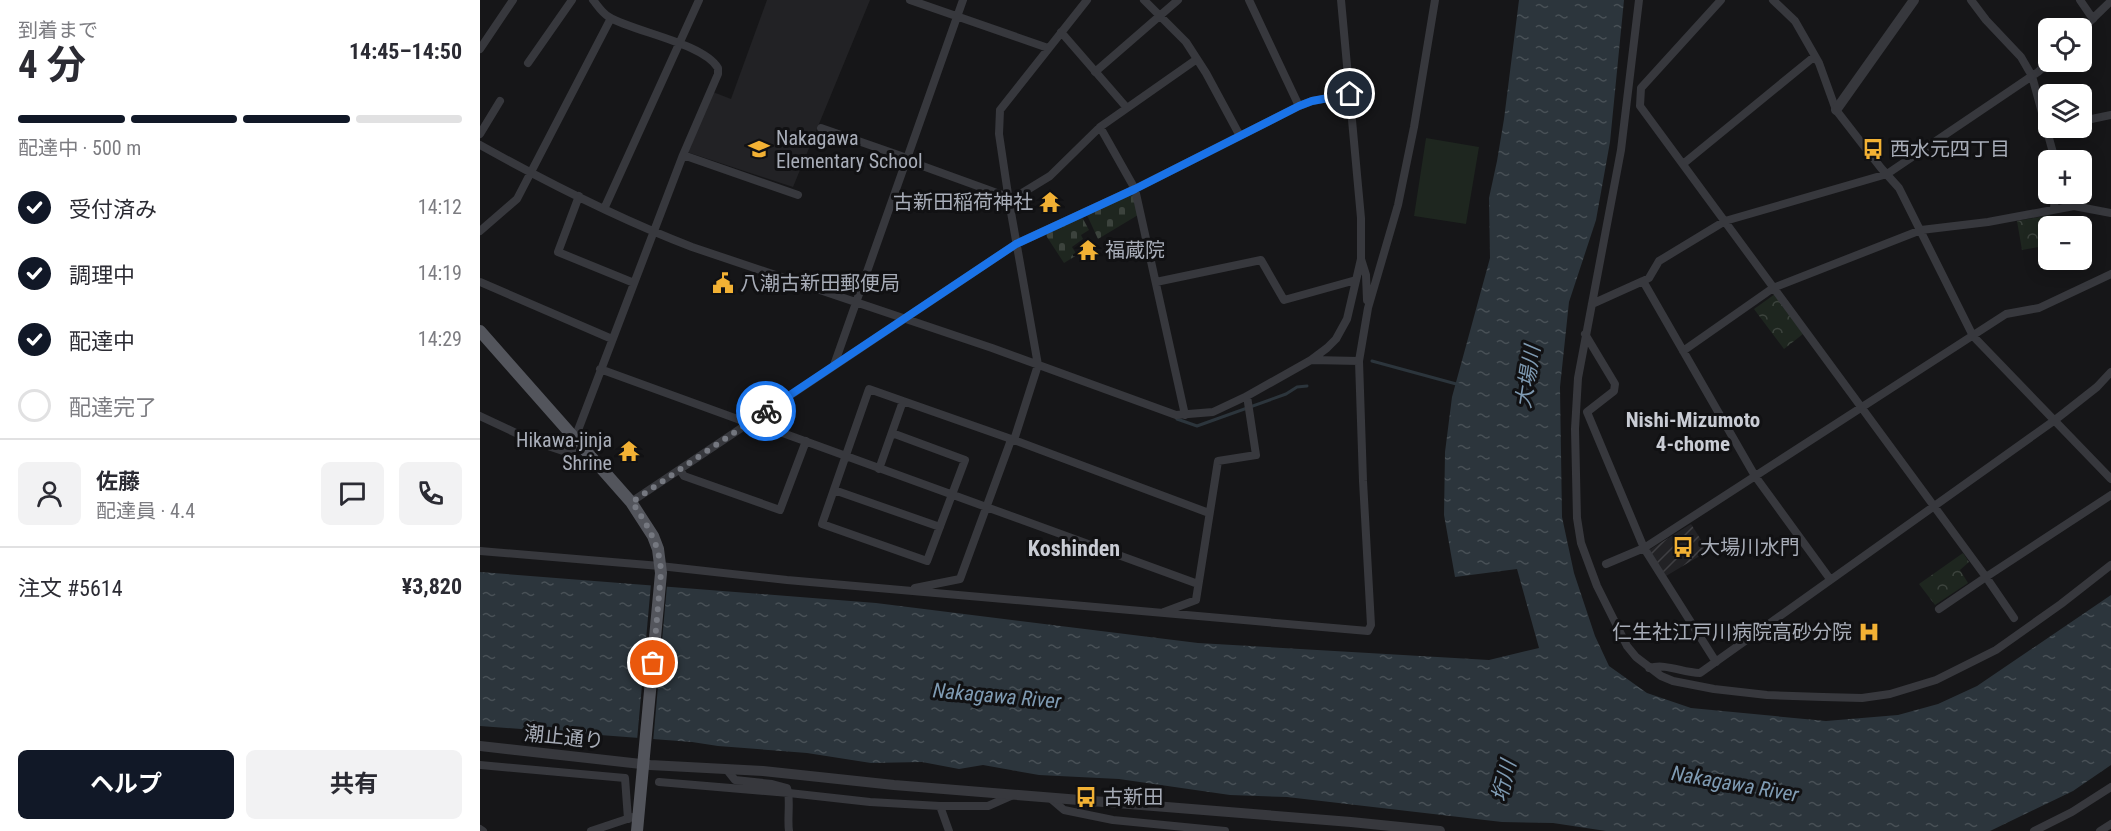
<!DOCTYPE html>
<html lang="ja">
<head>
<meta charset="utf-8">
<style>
	:root { --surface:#fff; --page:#f2f2f3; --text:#2b2b33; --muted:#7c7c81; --line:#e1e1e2; --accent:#111827 }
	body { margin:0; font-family:"Roboto Condensed","Noto Sans JP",sans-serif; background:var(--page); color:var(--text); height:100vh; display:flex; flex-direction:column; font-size:22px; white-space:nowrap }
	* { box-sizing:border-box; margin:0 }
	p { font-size:20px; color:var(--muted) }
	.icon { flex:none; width:33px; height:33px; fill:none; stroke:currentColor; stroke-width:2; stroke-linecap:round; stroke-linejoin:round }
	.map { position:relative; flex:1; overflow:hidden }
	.panel { display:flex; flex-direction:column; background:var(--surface); width:480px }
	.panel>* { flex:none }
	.tools { position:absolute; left:1558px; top:18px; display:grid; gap:12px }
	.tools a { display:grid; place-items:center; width:54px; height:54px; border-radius:9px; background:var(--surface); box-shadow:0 3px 15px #0003; font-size:30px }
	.pin { position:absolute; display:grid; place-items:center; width:51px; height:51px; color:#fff; margin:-26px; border:3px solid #fff; border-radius:50%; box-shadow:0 2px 6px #0007 }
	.courier { position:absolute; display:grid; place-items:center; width:60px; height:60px; margin:-30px; border:4px solid #1a73e8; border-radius:50%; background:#fff; color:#222; box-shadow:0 2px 8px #0007 }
	.head em { font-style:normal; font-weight:700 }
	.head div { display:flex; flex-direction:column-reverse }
	.head { display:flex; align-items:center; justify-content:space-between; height:102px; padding:0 18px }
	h1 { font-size:39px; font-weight:700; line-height:45px }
	.bar { display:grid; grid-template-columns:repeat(4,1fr); gap:9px 6px; align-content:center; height:72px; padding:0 18px }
	.bar i { height:8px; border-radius:4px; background:var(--line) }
	.bar .selected { background:var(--accent) }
	.bar p { grid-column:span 4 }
	.line { display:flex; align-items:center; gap:15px; padding:0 18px; border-top:2px solid var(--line) }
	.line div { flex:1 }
	.round { display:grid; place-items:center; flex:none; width:63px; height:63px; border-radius:9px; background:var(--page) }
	ol { padding:0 18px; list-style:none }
	li { display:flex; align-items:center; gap:18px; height:66px }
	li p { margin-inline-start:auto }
	li .icon { padding:6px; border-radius:50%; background:var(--accent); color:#fff; stroke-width:4 }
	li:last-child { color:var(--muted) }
	li i { width:33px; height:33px; border:3px solid var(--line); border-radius:50% }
	.button { display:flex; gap:12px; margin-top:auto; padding:12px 18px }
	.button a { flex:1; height:69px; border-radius:9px; background:var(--accent); color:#fff; font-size:24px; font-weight:700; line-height:69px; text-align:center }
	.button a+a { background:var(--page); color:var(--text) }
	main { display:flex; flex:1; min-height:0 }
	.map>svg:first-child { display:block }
	.built { fill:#222225 }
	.industrial { fill:url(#industrial-furrows) }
	.grass { fill:#1e261f }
	.cemetery { fill:url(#cemetery-stones) }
	.park { fill:url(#park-crowns) }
	.water { fill:url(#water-ripples) }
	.pier { fill:#161618 }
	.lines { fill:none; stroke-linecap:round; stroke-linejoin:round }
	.stream { stroke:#2c353c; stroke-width:3 }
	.minor { stroke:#37383d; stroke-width:8 }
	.tertiary { stroke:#37383d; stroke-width:10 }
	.primary { stroke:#53555c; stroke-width:12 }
	.done { stroke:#757880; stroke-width:6; stroke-dasharray:0 10.8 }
	.route { stroke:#1a73e8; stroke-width:8 }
	.labels { text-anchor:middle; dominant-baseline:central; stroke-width:6; stroke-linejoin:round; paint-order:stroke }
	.poi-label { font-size:20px; fill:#a8adb8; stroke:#111113; text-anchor:start }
	.street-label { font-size:20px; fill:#a8adb8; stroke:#111113 }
	.water-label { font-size:21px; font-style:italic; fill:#7f9bb3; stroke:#111113 }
	.neighbourhood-label { font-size:21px; font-weight:bold; fill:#c9ccd4; stroke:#111113 }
	.quarter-label { font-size:22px; font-weight:bold; fill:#c9ccd4; stroke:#111113 }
</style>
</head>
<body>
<main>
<section class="panel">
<div class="head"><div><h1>4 分</h1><p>到着まで</p></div><em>14:45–14:50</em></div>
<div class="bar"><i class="selected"></i><i class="selected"></i><i class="selected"></i><i></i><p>配達中 · 500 m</p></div>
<ol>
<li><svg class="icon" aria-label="check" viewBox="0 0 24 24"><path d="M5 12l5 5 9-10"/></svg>受付済み<p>14:12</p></li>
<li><svg class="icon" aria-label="check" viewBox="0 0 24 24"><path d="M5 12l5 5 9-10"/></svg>調理中<p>14:19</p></li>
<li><svg class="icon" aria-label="check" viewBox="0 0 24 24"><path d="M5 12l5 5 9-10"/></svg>配達中<p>14:29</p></li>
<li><i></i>配達完了</li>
</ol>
<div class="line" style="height:108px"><a class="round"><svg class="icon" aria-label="person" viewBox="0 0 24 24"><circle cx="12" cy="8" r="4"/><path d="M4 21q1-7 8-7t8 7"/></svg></a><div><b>佐藤</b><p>配達員 · 4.4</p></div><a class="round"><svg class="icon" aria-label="chat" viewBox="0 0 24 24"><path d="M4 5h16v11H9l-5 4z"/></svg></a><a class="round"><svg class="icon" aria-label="phone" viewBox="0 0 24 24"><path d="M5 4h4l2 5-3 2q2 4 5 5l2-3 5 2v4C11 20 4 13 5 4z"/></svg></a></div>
<div class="line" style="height:78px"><div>注文 #5614</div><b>¥3,820</b></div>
<div class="button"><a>ヘルプ</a><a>共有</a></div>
</section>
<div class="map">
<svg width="1631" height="831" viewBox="0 0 1631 831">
	<defs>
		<pattern id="industrial-furrows" width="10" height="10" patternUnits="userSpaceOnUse" patternTransform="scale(1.5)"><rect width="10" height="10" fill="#222225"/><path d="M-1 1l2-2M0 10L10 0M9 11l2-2" fill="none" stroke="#3f3f43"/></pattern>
		<pattern id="cemetery-stones" width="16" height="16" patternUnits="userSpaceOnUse" patternTransform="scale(1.5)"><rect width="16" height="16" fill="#1e261f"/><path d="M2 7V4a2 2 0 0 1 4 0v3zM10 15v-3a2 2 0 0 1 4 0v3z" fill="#3c433d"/></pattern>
		<pattern id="park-crowns" width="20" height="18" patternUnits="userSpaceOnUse" patternTransform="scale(1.5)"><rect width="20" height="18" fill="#1e261f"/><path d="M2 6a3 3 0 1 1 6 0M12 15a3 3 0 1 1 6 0" fill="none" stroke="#3c433d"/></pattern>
		<pattern id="water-ripples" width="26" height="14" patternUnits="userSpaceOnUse" patternTransform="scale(1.5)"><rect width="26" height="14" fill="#2c353c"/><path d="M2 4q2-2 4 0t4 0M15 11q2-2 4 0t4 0" fill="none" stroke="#485056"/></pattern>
	</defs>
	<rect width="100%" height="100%" fill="#161618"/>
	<path class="built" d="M287,0H390L313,187L207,152L233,92L251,99Z"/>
	<path class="industrial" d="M1211,524L1228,551L1186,576L1169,550Z"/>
	<path class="grass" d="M946,138L999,147L986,224L934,216Z"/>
	<path class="cemetery" d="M651,195L653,196L658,215L618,239L607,215Z
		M602,217L609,230L601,235L603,239L592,247L597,255L584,263L565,234Z"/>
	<path class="park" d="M1570,215L1572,226H1569V245L1542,250L1537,221Z
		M1295,294L1323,334L1304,349L1274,309Z
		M1483,553L1489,562L1480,570L1488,583L1455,605L1439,584Z"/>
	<path class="water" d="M1039,0H1144L1130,142L1116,220L1089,302L1080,387L1082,517L1094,573L1115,636L1129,666L1167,693L1211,708L1346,721L1418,715L1458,704L1497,686L1631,595V765L1593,791L1510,831H1126L1073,823L1022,822L807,797L750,795L639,779L559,775L503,765L479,769L442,762L391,763L327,753L238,746L212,742L0,726V572L396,603L718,643L1009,660L1059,648L1037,569L975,577L964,515L965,452L972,397L1010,258L1009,198L1017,161L1024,119Z"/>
	<path class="pier" d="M171,584L187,585L173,742L157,741Z"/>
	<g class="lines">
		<path class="stream" d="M892,361L980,385
			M697,419L717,426L806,394L817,387L827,386"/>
		<path class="minor" d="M430,0L568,48
			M664,0L706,42L726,73L760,136
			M769,0L819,106
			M1159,0L1141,150L1098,378L1095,429L1097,518L1101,543L1117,586L1147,646L1156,657L1181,676L1193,681L1234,689L1287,695L1343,697L1382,698L1410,694L1456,680L1516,650L1581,604L1631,565
			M1241,0L1161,88L1160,106L1506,577L1631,495
			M1293,0L1315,21L1339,63L1356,110L1401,168L1419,188L1493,336L1631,479
			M1491,0L1506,20L1541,57L1552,76L1575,160
			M1600,0L1613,19
			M1602,29L1631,1
			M581,32L647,108
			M0,49L33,0
			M48,63L92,0
			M615,72L698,0
			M1602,121L1631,115
			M620,127L655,189L705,415
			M341,128L427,158
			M0,134L20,101
			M0,145C68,183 139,219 212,247L512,348L696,415L733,412L767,396L831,360L847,348L856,339L867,319L881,259V218L861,0
			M203,155L318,195
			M426,160L528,197
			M1203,164L1335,56
			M99,196L78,252L154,283
			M529,201L570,176L620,127L717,59
			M124,209L219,0
			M1574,209L1575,194
			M0,231L37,199L131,18
			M881,259L886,275L887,300
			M1163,281L1169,278L1179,261L1245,221L1407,174L1558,72L1569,62
			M0,282L132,339
			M676,282L781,260L804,300L876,280
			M1112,304L1163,281L1275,476L1350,579
			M1105,334L1135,384L1134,391L1107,412L1164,548L1236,662
			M1203,351L1293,288L1441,230L1508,222L1594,206L1631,213
			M832,360L879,361
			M354,365L483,0
			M120,369L263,421L266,425
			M0,416L53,441L89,453L99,443
			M275,419L278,424L718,584
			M412,433L485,460L447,561L342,524L389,389L423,401
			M95,438L203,155L238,74V68C223,43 154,32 129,17C122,13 118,6 113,0
			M534,440L558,365L529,201L519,134L520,110L607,0
			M399,469L423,401L534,440L729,513
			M200,470L204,476L300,510L326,441
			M354,490L460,527
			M151,502L536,244L655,189L819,106L832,101L870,94
			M0,551L180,566L307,580L888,631L891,625L883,481L879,361L888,308L918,205L934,127L955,0
			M1126,564L1164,548L1526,314L1559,308L1631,274
			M435,588L480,579L531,440
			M1459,609L1506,577L1534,618
			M684,612L716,600L738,461L776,455L767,396
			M1169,668C1187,663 1202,673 1220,673L1575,420L1617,387L1631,372
			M0,765L145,778L148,819
			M247,770L255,780L292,784L307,788C311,797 307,819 309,831
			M179,782L309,793L390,802L460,806H508L533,795
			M570,798L584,810L633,820L745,831
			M460,806L469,831
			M0,829L3,831
			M111,831L153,817
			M1554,831L1592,812L1631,787
			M1620,831L1631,824"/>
		<path class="tertiary" d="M1356,110L1434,0
			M0,746L170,765L283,771L414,785L871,822L960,831"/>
		<path class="primary" d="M0,331L151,502L173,536L178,549L181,573L157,831"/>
	</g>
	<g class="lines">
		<path class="done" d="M173,663L181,573C180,544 167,525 152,502L286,411"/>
		<path class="route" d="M286,411L536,244L655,189L819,106L832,101L870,94"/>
	</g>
	<defs>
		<symbol id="school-bare" viewBox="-9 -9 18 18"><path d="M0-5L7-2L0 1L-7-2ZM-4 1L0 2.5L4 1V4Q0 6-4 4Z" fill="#f2b134" stroke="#111113" stroke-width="2.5" paint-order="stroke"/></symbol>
		<symbol id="bus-bare" viewBox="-9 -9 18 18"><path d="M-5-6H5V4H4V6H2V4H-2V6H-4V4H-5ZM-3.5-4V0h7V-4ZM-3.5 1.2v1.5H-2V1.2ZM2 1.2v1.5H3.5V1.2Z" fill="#f2b134" stroke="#111113" stroke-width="2.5" paint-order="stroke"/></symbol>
		<symbol id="temple-bare" viewBox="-9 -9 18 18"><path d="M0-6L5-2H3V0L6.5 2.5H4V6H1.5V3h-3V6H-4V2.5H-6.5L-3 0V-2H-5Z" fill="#f2b134" stroke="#111113" stroke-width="2.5" paint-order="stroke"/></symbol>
		<symbol id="civic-bare" viewBox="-9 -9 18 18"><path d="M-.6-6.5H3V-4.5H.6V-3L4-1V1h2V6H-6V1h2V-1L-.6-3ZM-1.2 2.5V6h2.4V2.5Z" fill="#f2b134" stroke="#111113" stroke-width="2.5" paint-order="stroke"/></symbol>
		<symbol id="hospital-bare" viewBox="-9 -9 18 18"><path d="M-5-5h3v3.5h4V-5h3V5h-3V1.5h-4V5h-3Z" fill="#f2b134" stroke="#111113" stroke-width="2.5" paint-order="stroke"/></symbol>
	</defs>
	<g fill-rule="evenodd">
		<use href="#school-bare" x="264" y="134" width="30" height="30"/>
		<use href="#bus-bare" x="1378" y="134" width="30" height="30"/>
		<use href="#temple-bare" x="555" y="187" width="30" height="30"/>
		<use href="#temple-bare" x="593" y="235" width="30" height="30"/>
		<use href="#civic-bare" x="228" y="268" width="30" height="30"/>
		<use href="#temple-bare" x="134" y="436" width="30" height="30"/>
		<use href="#bus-bare" x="1188" y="532" width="30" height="30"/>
		<use href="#hospital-bare" x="1374" y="617" width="30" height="30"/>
		<use href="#bus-bare" x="591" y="782" width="30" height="30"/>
	</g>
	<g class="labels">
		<g class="poi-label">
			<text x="296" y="138">Nakagawa<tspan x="296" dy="23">Elementary School</tspan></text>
			<text x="1410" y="149">西水元四丁目</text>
			<text x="553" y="202" text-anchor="end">古新田稲荷神社</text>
			<text x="625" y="250">福蔵院</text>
			<text x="260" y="283">八潮古新田郵便局</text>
			<text x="132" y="440" text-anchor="end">Hikawa-jinja<tspan x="132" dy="23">Shrine</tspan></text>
			<text x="1220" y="547">大場川水門</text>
			<text x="1372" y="632" text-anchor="end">仁生社江戸川病院高砂分院</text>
			<text x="623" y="797">古新田</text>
		</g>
		<g class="street-label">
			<text transform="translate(84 737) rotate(6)">潮止通り</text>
		</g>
		<g class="water-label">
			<text transform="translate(1048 377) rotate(-81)">大場川</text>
			<text transform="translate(517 696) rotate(5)">Nakagawa River</text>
			<text transform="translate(1024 781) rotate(-76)">垳川</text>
			<text transform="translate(1255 784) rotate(10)">Nakagawa River</text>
		</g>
		<g class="neighbourhood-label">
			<text x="1213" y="420">Nishi-Mizumoto<tspan x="1213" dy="24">4-chome</tspan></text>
		</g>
		<g class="quarter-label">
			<text x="594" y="548">Koshinden</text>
		</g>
	</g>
</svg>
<div class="tools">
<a><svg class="icon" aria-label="locate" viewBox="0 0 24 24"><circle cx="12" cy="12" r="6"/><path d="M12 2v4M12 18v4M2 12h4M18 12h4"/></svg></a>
<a><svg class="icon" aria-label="layers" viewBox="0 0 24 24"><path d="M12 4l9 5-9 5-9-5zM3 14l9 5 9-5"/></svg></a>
<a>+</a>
<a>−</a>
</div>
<div class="pin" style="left:173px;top:663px;background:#ea580c"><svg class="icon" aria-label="bag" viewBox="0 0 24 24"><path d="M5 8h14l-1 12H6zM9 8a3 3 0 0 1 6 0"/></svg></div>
<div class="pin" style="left:870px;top:94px;background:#1f2937"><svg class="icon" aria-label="home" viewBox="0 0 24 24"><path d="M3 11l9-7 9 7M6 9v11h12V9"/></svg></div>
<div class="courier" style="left:286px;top:411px"><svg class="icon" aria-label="bike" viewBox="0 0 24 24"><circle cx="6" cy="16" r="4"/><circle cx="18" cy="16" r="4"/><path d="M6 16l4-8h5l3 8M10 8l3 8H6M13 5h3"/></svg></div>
</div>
</main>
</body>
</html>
